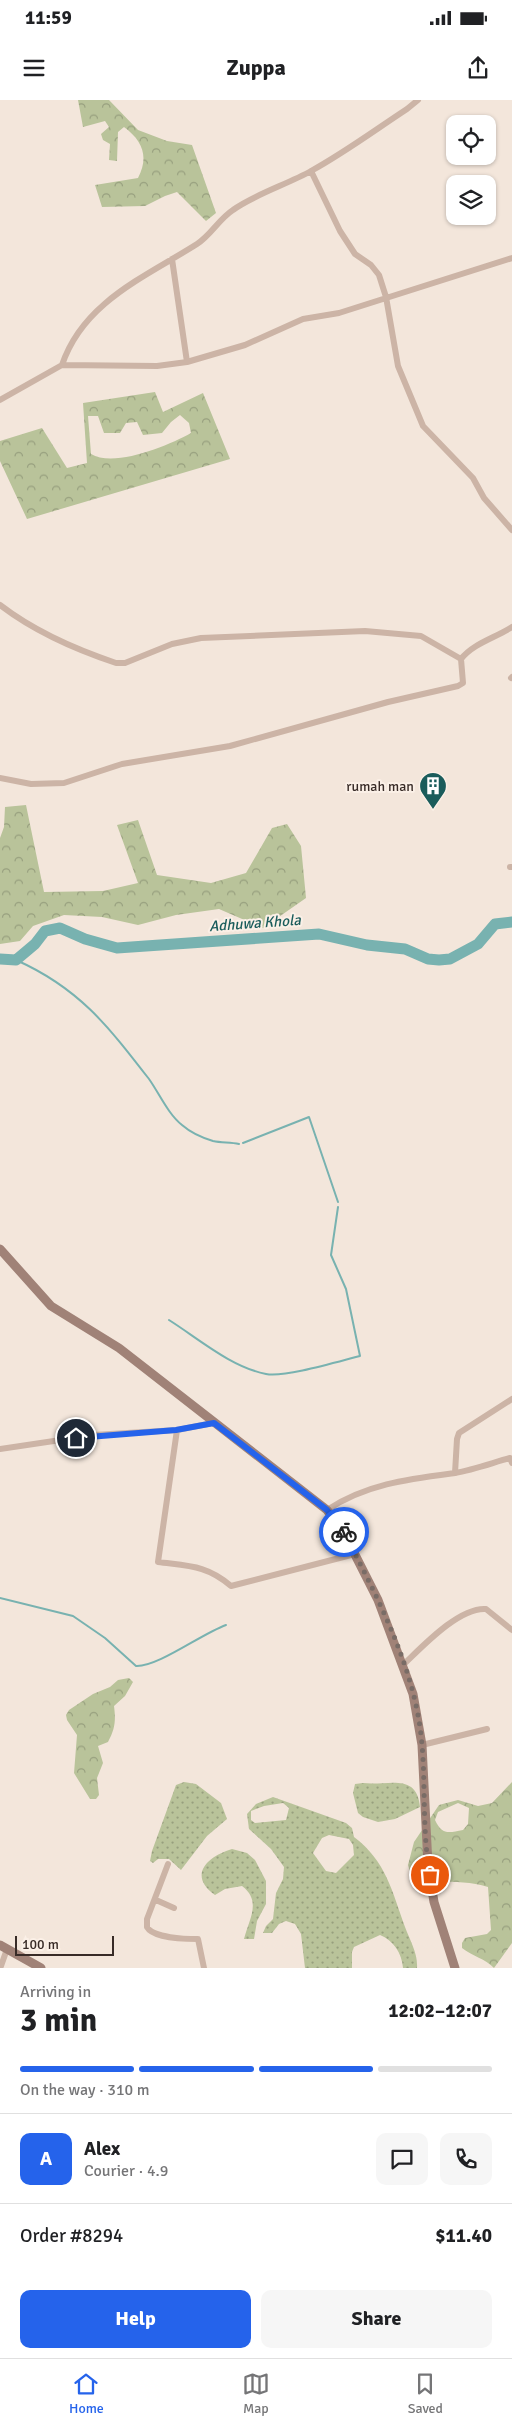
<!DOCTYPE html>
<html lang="en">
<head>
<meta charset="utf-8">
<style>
	:root { --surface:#fff; --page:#f6f6f6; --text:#202124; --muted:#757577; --line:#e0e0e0; --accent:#2563eb }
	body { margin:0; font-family:Signika,sans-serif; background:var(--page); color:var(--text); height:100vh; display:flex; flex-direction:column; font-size:19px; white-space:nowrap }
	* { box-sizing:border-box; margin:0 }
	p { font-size:16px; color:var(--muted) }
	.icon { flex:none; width:28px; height:28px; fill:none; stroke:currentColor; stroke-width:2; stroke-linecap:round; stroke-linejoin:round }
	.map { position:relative; height:1868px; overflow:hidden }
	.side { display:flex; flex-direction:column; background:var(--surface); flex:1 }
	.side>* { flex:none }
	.controls { position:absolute; left:446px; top:15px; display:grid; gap:10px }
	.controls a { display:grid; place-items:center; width:50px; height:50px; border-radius:10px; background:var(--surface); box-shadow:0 1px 4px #0004; font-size:25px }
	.scale { position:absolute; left:15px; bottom:12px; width:99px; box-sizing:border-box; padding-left:5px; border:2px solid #382b27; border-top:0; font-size:14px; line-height:18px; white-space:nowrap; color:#382b27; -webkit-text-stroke:4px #fbf0e7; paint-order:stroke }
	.pin { position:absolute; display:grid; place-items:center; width:42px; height:42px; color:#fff; margin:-21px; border:2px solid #fff; border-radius:50%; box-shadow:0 1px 5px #0007 }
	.courier { position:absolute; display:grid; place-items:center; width:50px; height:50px; margin:-25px; border:4px solid #2563eb; border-radius:50%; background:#fff; color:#222; box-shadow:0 1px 6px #0007 }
	.head em { font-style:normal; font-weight:800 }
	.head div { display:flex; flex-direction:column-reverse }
	.head { display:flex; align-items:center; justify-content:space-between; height:85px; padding:0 20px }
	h1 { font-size:32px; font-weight:800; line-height:38px }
	.bar { display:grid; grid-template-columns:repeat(4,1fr); gap:8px 5px; align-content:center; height:60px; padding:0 20px }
	.bar i { height:6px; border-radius:4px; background:var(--line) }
	.bar .on { background:var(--accent) }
	.bar p { grid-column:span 4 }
	.line { display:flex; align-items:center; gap:12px; padding:0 20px; border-top:1px solid var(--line) }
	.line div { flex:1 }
	.round { display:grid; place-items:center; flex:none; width:52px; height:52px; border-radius:10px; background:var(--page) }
	.primary-button { display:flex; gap:10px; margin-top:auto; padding:10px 20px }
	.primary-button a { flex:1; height:58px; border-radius:10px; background:var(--accent); color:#fff; font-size:20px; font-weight:800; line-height:58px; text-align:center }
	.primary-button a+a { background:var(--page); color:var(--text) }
	.status { display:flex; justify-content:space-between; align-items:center; height:35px; padding:0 25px; background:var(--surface); direction:ltr }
	.status svg { height:14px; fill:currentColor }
	header { display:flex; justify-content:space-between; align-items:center; height:65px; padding:0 20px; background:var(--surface); font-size:22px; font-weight:800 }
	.tab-bar { display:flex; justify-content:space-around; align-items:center; height:70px; border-top:1px solid var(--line); background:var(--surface); font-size:14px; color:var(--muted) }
	.tab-bar a { display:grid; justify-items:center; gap:2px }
	.tab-bar .on { color:var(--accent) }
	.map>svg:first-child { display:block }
	.grass { fill:url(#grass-dots); fill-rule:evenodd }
	.forest { fill:url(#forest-crowns); fill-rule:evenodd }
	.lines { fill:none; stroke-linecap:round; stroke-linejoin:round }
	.stream { stroke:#78b2b0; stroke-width:2 }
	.river { stroke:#78b2b0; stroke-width:11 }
	.street { stroke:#ccb4a6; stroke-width:6 }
	.secondary { stroke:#a08277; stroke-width:9 }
	.done { stroke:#796c66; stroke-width:5; stroke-dasharray:0 9 }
	.route { stroke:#2563eb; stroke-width:6 }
	.labels { text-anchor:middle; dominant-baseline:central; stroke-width:4; stroke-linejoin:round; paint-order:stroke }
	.poi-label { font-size:14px; fill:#382b27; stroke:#fbf0e7; text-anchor:end }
	.water-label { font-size:15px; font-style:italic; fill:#1a5c5b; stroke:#fbf0e7 }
</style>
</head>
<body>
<div class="status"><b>11:59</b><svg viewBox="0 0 49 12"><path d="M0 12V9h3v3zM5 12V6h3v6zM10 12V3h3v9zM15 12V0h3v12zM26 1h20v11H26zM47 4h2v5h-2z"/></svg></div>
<header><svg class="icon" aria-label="menu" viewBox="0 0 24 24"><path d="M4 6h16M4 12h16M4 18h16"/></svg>Zuppa<svg class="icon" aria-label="share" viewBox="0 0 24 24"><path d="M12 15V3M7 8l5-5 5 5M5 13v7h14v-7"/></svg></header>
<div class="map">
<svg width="512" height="1868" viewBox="0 0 512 1868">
	<defs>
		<pattern id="grass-dots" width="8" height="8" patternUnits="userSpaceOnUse" patternTransform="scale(1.25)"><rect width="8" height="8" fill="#b9c39a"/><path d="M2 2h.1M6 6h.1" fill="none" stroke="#979f7e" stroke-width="1.8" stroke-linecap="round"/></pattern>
		<pattern id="forest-crowns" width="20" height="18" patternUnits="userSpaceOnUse" patternTransform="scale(1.25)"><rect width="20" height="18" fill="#b9c39a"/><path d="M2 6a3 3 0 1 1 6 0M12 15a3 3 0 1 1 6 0" fill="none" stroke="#979f7e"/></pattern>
	</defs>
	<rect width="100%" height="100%" fill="#f3e6db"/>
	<path class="grass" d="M184,1682L196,1684L221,1703L227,1719L207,1736L181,1770L169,1759H158L153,1763L150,1761L152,1751L176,1685Z
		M363,1683C388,1686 417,1672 420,1707L395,1719L378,1722L363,1717L358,1713L353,1693L355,1684Z
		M273,1697L346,1723L352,1728L354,1737C386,1761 392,1791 405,1827C410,1841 418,1853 417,1868H403C402,1853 393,1840 380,1835L354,1847L352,1852V1868H305L301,1834L295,1824L286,1821L279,1824L272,1833H263L266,1826L273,1819L276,1793L283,1779L284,1767L271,1749L249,1729L247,1714L256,1704ZM283,1703L289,1708L286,1720L255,1723L251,1720V1711L264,1706ZM329,1735L349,1739L353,1745L354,1755L336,1773L326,1771L313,1753L322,1738Z
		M232,1749L247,1753L255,1760L266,1781V1804L257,1821L254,1839H244C249,1819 262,1801 242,1786L225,1789L215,1795C187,1775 208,1756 232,1749Z"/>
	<path class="forest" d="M78,0H109L138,30L167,41L192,45L216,113L206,121L177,92L165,96L145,106L102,107L95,85L138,78C149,57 143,41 124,27L118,32L117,61L109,60L110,44L103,40L101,34L109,27L105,21L83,27Z
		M155,292L163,312L203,293L230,359L27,419L0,361V341L42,328L67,368L87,363L83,303ZM180,315L189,323L191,333C168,346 114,368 91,354L88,316H98L104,333H120L126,323L137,322L143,335L162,333L171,322Z
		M26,705L44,792L103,791L138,783L117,725L138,720L157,775L211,783L246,773L272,728L287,724L301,746L306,798L263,828L219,809L176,815L138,825L102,817L64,815L33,826L20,841L0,844V738L4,727L5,707Z
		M129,1578L133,1582L125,1596L114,1606C116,1621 115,1629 108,1642L98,1646L103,1663L97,1678L99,1695L96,1699H90L74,1673L77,1635L67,1620L66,1615L69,1610L93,1594L110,1587L118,1580Z
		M512,1682V1843L494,1868C486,1859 472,1856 462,1848V1843L465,1838L487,1834L491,1830L488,1787C463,1779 439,1783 413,1781L408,1765L414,1742L439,1705L458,1700L478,1706L492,1703ZM458,1703L469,1708L468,1724L463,1730C448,1733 442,1735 435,1720L438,1712Z"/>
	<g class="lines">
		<path class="stream" d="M16,860C79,888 108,926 149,979C159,993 168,1014 182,1025C190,1032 203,1038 213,1041C222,1043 230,1042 239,1044
			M243,1043L309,1017L338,1102
			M169,1220C199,1239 231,1267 266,1274C284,1278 340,1261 360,1256L346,1189L331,1155L338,1107
			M0,1498L73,1516L105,1538L136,1566C158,1567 201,1534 226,1525"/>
		<path class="river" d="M0,859L16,860L35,844L45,831L60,828L85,839L117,848L319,834L367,845L405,849L428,859L439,860L450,859L478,844L495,824L512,822"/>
		<path class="street" d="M311,71L340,131L355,154L371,165L379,175L386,197L398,266L423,326L473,378L484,398L512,430
			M172,159L187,262
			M62,265L157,266L187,262L245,245L303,219L339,213L512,158
			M0,300L62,265C83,202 145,177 197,144C211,135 219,119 233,110C253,95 288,84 311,71C344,53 375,30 407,9L418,0
			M0,505C35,532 74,549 116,563H125L172,544L201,538L365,531L421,536L461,559
			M511,578L512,577
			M0,678L31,684L64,683L122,664L230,646L388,602L458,586L463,583L461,559C474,543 495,538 512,527
			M510,767H512
			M177,1330L158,1462C188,1466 207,1465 231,1486L355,1454
			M0,1349L94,1335L177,1330L213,1323
			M455,1373L457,1339L459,1333L512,1299
			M327,1410C366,1384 409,1379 455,1373C473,1370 492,1363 510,1358L512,1363
			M403,1565C422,1547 459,1507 486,1509L512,1530
			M422,1645L487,1629
			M168,1764L147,1819V1827C153,1838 186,1839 198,1839L204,1868
			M156,1800L174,1808
			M1,1866L7,1849"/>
		<path class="secondary" d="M0,1149L51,1206L119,1248L327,1410L343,1431L378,1500L413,1594L422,1645L428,1765L434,1802L455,1868
			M0,1845L41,1868"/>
	</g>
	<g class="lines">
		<path class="done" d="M344,1432C375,1493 410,1558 420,1627C427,1676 421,1726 430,1775"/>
		<path class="route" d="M76,1338L176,1330L214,1323L327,1410L344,1432"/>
	</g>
	<defs>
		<symbol id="building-pin" viewBox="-11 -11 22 30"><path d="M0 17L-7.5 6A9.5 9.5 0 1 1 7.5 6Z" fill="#1a5c5b" stroke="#fbf0e7"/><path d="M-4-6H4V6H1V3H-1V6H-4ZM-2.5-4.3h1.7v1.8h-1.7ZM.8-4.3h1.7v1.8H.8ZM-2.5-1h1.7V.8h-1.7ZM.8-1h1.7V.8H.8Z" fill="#fff"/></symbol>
	</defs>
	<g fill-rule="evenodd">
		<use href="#building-pin" x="417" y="670" width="32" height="43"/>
	</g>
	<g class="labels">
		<g class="poi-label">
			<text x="414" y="686">rumah man</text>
		</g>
		<g class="water-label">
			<text transform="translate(255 823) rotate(-4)">Adhuwa Khola</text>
		</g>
	</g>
</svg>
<div class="controls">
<a><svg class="icon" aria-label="locate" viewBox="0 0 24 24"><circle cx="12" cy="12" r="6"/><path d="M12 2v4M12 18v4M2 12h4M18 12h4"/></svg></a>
<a><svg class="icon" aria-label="layers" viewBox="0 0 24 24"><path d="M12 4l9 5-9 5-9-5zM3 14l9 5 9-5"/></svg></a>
</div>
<div class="scale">100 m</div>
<div class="pin" style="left:430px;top:1775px;background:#ea580c"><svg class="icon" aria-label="bag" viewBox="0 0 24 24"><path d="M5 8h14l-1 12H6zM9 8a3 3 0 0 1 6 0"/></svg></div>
<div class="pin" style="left:76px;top:1338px;background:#1f2937"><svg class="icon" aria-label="home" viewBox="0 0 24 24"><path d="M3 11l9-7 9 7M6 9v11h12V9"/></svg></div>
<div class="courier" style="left:344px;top:1432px"><svg class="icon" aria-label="bike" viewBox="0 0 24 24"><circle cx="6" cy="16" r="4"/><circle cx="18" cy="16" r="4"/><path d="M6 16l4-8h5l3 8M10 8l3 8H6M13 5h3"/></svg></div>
</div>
<section class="side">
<div class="head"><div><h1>3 min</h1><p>Arriving in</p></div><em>12:02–12:07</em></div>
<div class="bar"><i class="on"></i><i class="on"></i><i class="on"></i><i></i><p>On the way · 310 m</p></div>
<div class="line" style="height:90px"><b class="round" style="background:var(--accent);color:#fff">A</b><div><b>Alex</b><p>Courier · 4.9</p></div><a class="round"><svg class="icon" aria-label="chat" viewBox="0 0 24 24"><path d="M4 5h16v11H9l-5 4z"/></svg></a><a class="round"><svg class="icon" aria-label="phone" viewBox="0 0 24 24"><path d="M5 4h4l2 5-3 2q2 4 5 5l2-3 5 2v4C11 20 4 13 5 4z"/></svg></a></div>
<div class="line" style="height:65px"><div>Order #8294</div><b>$11.40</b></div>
<div class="primary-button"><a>Help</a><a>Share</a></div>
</section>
<nav class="tab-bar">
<a class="on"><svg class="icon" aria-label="home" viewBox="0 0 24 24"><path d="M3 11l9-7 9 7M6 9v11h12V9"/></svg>Home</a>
<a><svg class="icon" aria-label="map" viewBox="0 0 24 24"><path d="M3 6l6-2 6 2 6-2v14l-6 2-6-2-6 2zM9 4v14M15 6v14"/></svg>Map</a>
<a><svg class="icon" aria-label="saved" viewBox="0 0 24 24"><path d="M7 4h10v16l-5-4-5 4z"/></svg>Saved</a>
</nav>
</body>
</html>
